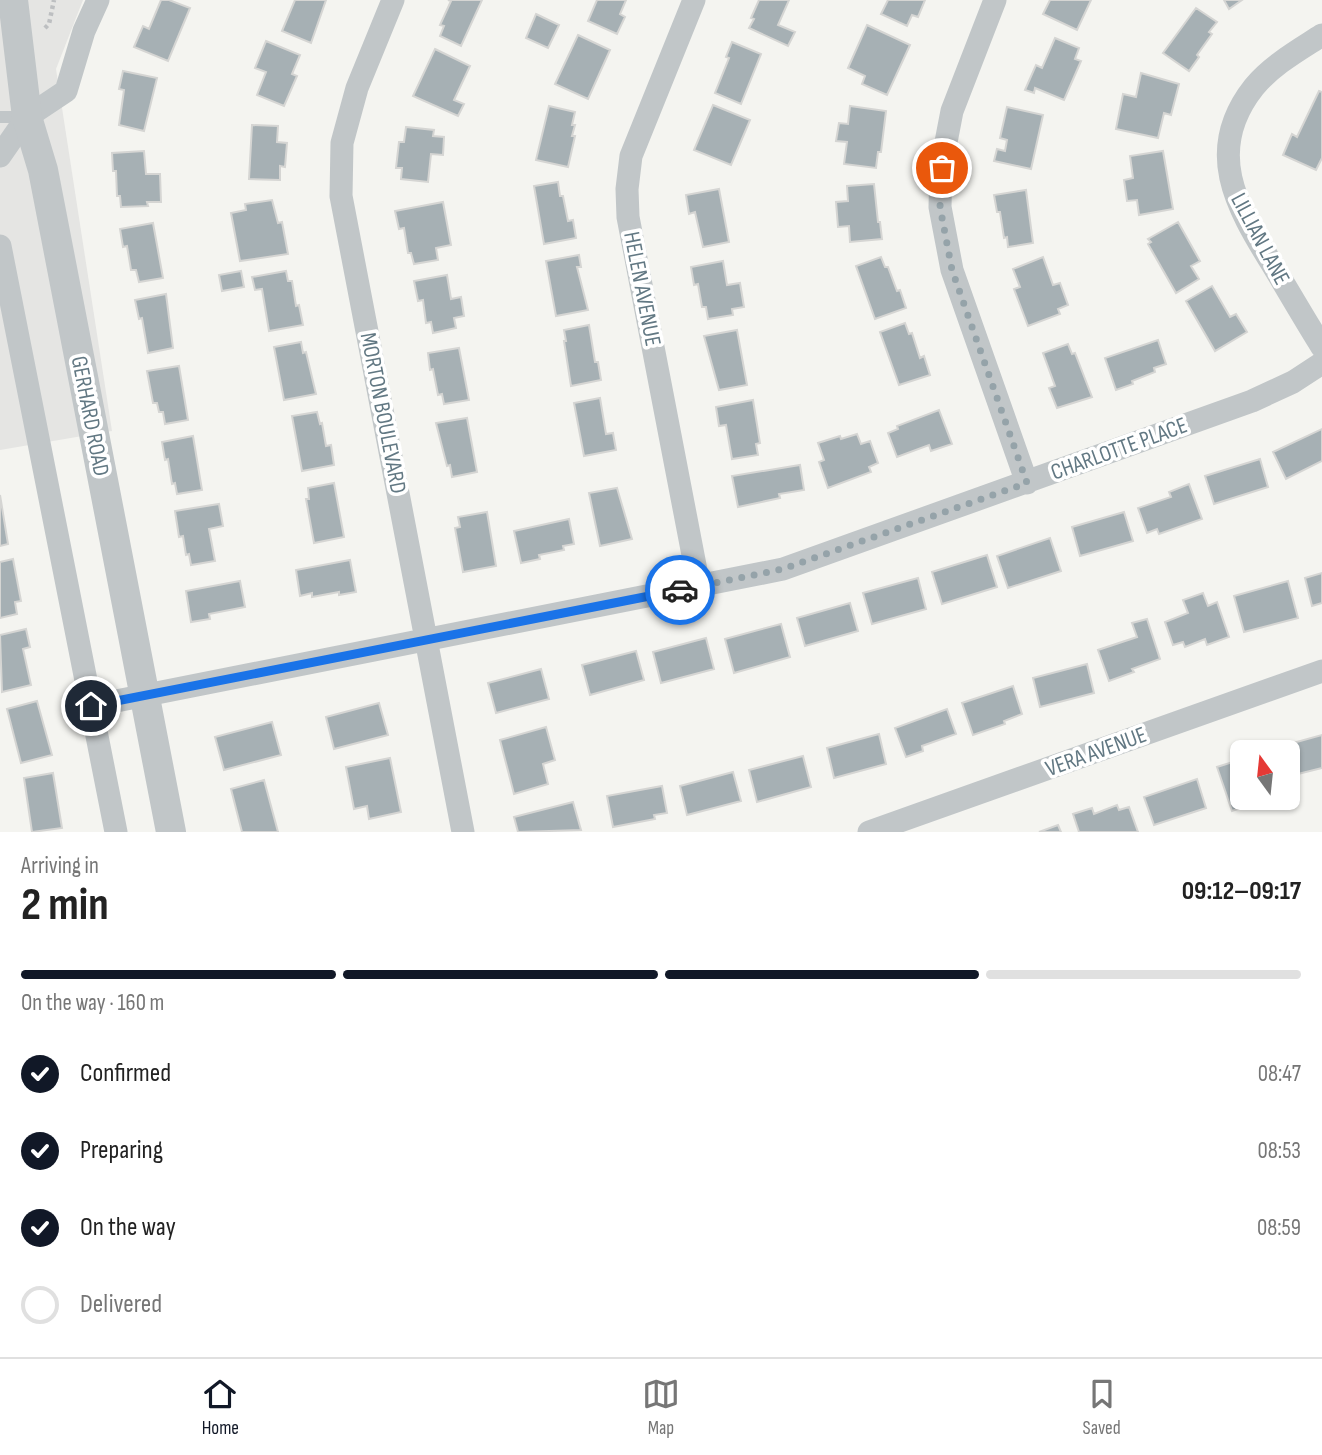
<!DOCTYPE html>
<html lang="en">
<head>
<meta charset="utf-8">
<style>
	:root { --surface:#fff; --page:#f2f2f2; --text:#222; --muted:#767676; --line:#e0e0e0; --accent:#111827 }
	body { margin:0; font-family:"Sofia Sans Condensed",sans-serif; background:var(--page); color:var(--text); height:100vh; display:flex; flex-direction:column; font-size:26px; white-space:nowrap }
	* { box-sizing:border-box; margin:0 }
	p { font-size:23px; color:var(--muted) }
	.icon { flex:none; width:38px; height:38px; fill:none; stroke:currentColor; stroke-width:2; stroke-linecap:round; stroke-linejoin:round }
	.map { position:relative; height:832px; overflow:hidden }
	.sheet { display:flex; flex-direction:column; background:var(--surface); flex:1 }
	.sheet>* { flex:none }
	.needle { width:46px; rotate:345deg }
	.fabs { position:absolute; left:1230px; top:740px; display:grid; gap:14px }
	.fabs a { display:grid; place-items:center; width:70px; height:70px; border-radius:10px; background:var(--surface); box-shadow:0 2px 5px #0004; font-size:35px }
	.pin { position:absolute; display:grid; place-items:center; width:60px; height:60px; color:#fff; margin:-30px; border:4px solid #fff; border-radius:50%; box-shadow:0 2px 7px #0007 }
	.courier { position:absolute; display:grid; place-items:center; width:70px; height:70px; margin:-35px; border:5px solid #1a73e8; border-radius:50%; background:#fff; color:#222; box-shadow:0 2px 9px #0007 }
	.overview em { font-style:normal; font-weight:700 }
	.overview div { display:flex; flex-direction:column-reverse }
	.overview { display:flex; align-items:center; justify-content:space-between; height:119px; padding:0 21px }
	h1 { font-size:46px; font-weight:700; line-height:52px }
	.bar { display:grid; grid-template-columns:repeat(4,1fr); gap:10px 7px; align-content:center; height:84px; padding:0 21px }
	.bar i { height:9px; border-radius:5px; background:var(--line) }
	.bar .current { background:var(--accent) }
	.bar p { grid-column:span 4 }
	ol { padding:0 21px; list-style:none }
	li { display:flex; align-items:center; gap:21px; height:77px }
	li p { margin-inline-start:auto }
	li .icon { padding:7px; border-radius:50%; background:var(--accent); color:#fff; stroke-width:4 }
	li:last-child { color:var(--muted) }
	li i { width:38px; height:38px; border:4px solid var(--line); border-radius:50% }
	.menu { display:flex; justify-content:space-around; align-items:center; height:98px; border-top:2px solid var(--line); background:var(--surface); font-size:19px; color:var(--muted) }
	.menu a { display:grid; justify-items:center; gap:4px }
	.menu .current { color:var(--accent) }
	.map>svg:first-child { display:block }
	.built { fill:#e5e5e3 }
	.building { fill:#a6b0b4; stroke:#d5d5d3; stroke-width:2 }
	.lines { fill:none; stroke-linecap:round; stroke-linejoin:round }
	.path { stroke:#bdbfc1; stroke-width:4.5; stroke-dasharray:3.5 3.5; stroke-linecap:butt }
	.service { stroke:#c1c6c8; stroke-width:12 }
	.minor { stroke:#c1c6c8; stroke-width:23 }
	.tertiary { stroke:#c1c6c8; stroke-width:30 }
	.done { stroke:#95a3a9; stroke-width:7; stroke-dasharray:0 12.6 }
	.route { stroke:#1a73e8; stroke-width:9 }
	.labels { text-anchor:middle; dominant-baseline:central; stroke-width:7; stroke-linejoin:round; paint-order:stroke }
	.street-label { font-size:23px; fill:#627883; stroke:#fff }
</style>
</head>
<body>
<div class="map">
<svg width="1322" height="832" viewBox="0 0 1322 832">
	<rect width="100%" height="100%" fill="#f4f4f0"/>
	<path class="built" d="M0,0H83L56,69L112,431L0,450Z"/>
	<path class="building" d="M161,0H169L190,8L168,61L134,47L143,26L149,29Z
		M295,0H326L311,43L282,31Z
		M448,0H482L461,46L440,36L444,26L440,25L451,1Z
		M597,0H626L620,14L625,17L617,34L588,21Z
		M759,0H789L778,25L795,32L788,46L749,28L754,19L751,18Z
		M888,0H925L918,17L912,15L907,26L881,14Z
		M1050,0H1091L1077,30L1043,14Z
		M1224,0H1242L1229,9Z
		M1196,8L1217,22L1209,32L1212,34L1197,55L1199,57L1189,71L1163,53Z
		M536,14L559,25L548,48L526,38Z
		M867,25L910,45L887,95L862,84L865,76L848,68Z
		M578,35L610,50L588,99L555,84Z
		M1055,38L1079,48L1075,59L1081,61L1064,100L1035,88L1034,93L1025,90L1036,65L1042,68Z
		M266,41L300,55L292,74L297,76L284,106L257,95L266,72L255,68Z
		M732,42L761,54L741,104L715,93L729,58L726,57Z
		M435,49L470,66L454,100L464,104L458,116L413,96Z
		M123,71L157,78L144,131L119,125L124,90L119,89Z
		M1141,73L1179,84L1171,115L1164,113L1158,138L1116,129L1123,94L1136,97Z
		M1319,91L1322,92V158L1316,170L1283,155L1292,134L1297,137Z
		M713,105L750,120L731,165L694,150Z
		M549,106L575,112L572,125H575L572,136H575L568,167L536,160Z
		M850,106L886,111L881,152H878L876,168L844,164L847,142L836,141L839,123L848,124Z
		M1007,107L1043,115L1031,169L994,161L997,149L1005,151L1007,140L1000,138Z
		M252,125L278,126L277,142L287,143L285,167L280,166V180L249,179Z
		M406,127L434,130L433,136L444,137L443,155L431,154L428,182L401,179L402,168H396L399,142H404Z
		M144,151L146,174H160L161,202H147L148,206L121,207L120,196H117L116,171H113L112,153Z
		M1163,151L1173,209L1139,215L1137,200L1127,201L1124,180L1133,178L1130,156Z
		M558,182L560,196H563L568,221L573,220L576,238L544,244L534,186Z
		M874,184L878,222H880L882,239L850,242L849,226L838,227L836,202L848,201L847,186Z
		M719,189L729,242L703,247L695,212L689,214L686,195Z
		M1026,190L1033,243L1008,247L1007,237L1004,238L1000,212H997L994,195Z
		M272,200L278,223L282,222L288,254L240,261L231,213L246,210L245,204Z
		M443,202L451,245L436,248L438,260L414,264L411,253H408L404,228L399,229L395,211Z
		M1178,222L1200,261L1191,266L1199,279L1176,293L1148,244L1151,242L1148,239Z
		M153,223L163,278L139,282L136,270H131L127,246L123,247L120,229Z
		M579,255L581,267H577L588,310L556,316L546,261Z
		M881,257L885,267H888L897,291L900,290L906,308L875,319L856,266Z
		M1043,257L1053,285L1060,283L1068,305L1058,309L1060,314L1028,326L1014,289L1020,287L1013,269Z
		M723,261L727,285L740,283L744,307L732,309L733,315L708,319L706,307H702L698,284L694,285L691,267Z
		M241,271L244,287L222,291L219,275Z
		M286,271L288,281H292L296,306L299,305L303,325L269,331L262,289L255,290L252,277Z
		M447,275L451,299L461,297L464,316L454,318L456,328L433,333L431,322L426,323L423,300L418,301L414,281Z
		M1212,286L1230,317L1236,314L1247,332L1215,351L1186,301Z
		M166,294L173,348L148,353L142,318L139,319L135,300Z
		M905,323L909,334L912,333L920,358L924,356L930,375L899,385L880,332Z
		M589,325L595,362H598L601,380L571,386L564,341H566L564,330Z
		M737,330L747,385L719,390L704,336Z
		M1158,340L1166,364L1154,368L1155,372L1132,381L1133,384L1116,390L1105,358Z
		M301,342L303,353L306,352L316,394L284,400L274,347Z
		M1068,344L1072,354L1075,353L1092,397L1057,408L1049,388L1055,386L1043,353Z
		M459,348L469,400L444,404L442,394L438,395L433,369L430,370L428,353Z
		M179,366L188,420L165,424L163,412H159L157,403H153L147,371Z
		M600,398L606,434L613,433L616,450L584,456L574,403Z
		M753,400L760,443L756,444L758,455L732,459L726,425L719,426L716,407Z
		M939,410L952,444L931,451L929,445L897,457L888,433L898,429L897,426Z
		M317,412L320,424L322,423L326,446L331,445L334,465L302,471L292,416Z
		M467,418L477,472L452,477L450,465L447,466L436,423Z
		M1322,429V461L1286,479L1273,452Z
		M857,434L861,444L870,441L878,463L869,467L871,472L828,488L819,462L824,460L818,443L840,436L841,439Z
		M193,436L202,490L177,494L175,483L172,484L168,459L165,460L162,442Z
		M1260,459L1268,487L1214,504L1205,476Z
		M800,465L804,490L779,494L780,498L738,507L732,476Z
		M334,483L344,537L314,543L306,499H309L308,488Z
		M1189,484L1202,519L1159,534L1157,529L1147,533L1138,508L1171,497L1169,492Z
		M617,488L632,539L600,546L589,493Z
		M0,495L8,544L0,546Z
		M219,504L223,526L209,529L215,561L191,565L189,554L186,555L183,536L179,537L175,511Z
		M487,512L496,566L463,572L455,528L460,527L458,517Z
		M1124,512L1133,541L1080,556L1072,527Z
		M569,519L574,544L563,546L564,550L539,555L540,559L521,563L514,531Z
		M1050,538L1061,571L1008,588L997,556Z
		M987,555L997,587L942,604L932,572Z
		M13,559L21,601L15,602L17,614L0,618V562Z
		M350,560L356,592L339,595V592L312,597V593L300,596L296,570Z
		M1322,573V603L1312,606L1305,578Z
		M918,578L926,609L872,624L863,593Z
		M240,581L245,607L209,614L210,619L191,622L186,591Z
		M1288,581L1298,618L1244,632L1234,596Z
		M1203,593L1208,606L1217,602L1229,637L1207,645L1205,639L1185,647L1183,642L1173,645L1165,622L1188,613L1183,600Z
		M850,603L858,631L805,646L797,618Z
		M1147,619L1160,659L1132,669L1134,672L1109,681L1098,650L1137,637L1132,623Z
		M781,624L790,657L734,673L725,639Z
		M26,629L30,647L23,649L31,685L2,692L0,635Z
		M706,638L714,669L661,683L653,652Z
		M636,651L644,680L590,695L582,665Z
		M1087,664L1094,693L1040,707L1033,678Z
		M541,669L549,699L496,713L488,683Z
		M1013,686L1022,714L1004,721L1005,724L973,735L962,703Z
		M37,701L52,755L21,763L7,709Z
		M379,703L388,735L334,749L326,717Z
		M947,709L956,734L922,746L923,751L906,757L895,728Z
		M272,722L281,755L224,770L215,737Z
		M546,727L555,760L543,764L548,784L514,794L500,740Z
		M879,734L886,764L834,778L827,748Z
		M1322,735V768L1290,776L1288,752H1283L1282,746Z
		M803,756L811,787L757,802L749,770Z
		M390,758L401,812L369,819L367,806L354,809L346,767Z
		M1242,759V798H1270L1232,811L1217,767Z
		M733,772L741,801L687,815L680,786Z
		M53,773L62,828L32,832L24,778Z
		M1197,779L1206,808L1154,825L1144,797Z
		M264,780L278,832H242L231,789Z
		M662,786L667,813L654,815L655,819L613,827L607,796Z
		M573,802L581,830L518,832L514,817Z
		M1117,805L1119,810L1129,807L1138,832H1079L1073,814L1092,808L1094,814Z
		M1058,825L1061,832H1039Z"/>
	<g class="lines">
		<path class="path" d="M45,28L49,24L54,0"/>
		<path class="service" d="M0,117H27"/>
		<path class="minor" d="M393,0L357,88L342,143L341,196L463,832
			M694,0L631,156L627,189L628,217L699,586
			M995,0L952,111L941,168L940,207L952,270L1027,483
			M1322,35C1299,50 1272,65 1254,87C1204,150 1236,206 1272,264C1289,292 1305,320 1322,347
			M0,156L27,117L66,91L84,31L98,0
			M0,246L116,832
			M91,706L783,569L1252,401L1293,382L1322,363
			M869,832L1322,671"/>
		<path class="tertiary" d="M13,0L27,117L43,170L171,832"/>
	</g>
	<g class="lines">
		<path class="done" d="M680,590L783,569L1027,483L952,270L940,207L942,168"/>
		<path class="route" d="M91,706L680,590"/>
	</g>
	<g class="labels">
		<g class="street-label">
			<text transform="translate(1260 239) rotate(62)">LILLIAN LANE</text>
			<text transform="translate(642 289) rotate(79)">HELEN AVENUE</text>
			<text transform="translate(383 413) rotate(79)">MORTON BOULEVARD</text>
			<text transform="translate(90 416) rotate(79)">GERHARD ROAD</text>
			<text transform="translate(1119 449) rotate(-20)">CHARLOTTE PLACE</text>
			<text transform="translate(1096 752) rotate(-20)">VERA AVENUE</text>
		</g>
	</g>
</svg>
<div class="fabs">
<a><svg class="needle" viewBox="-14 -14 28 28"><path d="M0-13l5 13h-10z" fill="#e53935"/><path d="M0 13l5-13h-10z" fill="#767676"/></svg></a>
</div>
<div class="pin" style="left:942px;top:168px;background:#ea580c"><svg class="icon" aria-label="bag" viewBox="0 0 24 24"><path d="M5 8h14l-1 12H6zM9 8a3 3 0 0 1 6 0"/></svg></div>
<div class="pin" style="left:91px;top:706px;background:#1f2937"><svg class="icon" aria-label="home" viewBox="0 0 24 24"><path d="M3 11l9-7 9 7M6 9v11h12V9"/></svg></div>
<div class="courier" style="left:680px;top:590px"><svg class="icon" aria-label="car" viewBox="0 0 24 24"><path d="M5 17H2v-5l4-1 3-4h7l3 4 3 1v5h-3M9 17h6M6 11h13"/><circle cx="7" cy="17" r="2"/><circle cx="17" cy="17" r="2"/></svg></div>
</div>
<section class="sheet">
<div class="overview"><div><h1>2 min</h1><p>Arriving in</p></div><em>09:12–09:17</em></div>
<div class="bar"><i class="current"></i><i class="current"></i><i class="current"></i><i></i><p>On the way · 160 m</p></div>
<ol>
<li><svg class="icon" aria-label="check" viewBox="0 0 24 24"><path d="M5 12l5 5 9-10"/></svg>Confirmed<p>08:47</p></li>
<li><svg class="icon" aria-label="check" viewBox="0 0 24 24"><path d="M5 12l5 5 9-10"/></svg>Preparing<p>08:53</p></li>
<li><svg class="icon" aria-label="check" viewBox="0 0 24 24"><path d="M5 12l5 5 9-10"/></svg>On the way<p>08:59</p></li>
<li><i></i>Delivered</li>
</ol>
</section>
<nav class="menu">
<a class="current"><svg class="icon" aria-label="home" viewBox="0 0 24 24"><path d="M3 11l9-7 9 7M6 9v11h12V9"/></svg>Home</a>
<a><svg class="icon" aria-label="map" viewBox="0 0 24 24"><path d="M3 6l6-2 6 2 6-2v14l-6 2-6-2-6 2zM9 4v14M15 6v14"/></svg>Map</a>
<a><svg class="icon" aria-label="saved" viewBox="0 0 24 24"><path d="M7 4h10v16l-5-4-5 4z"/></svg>Saved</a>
</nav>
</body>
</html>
